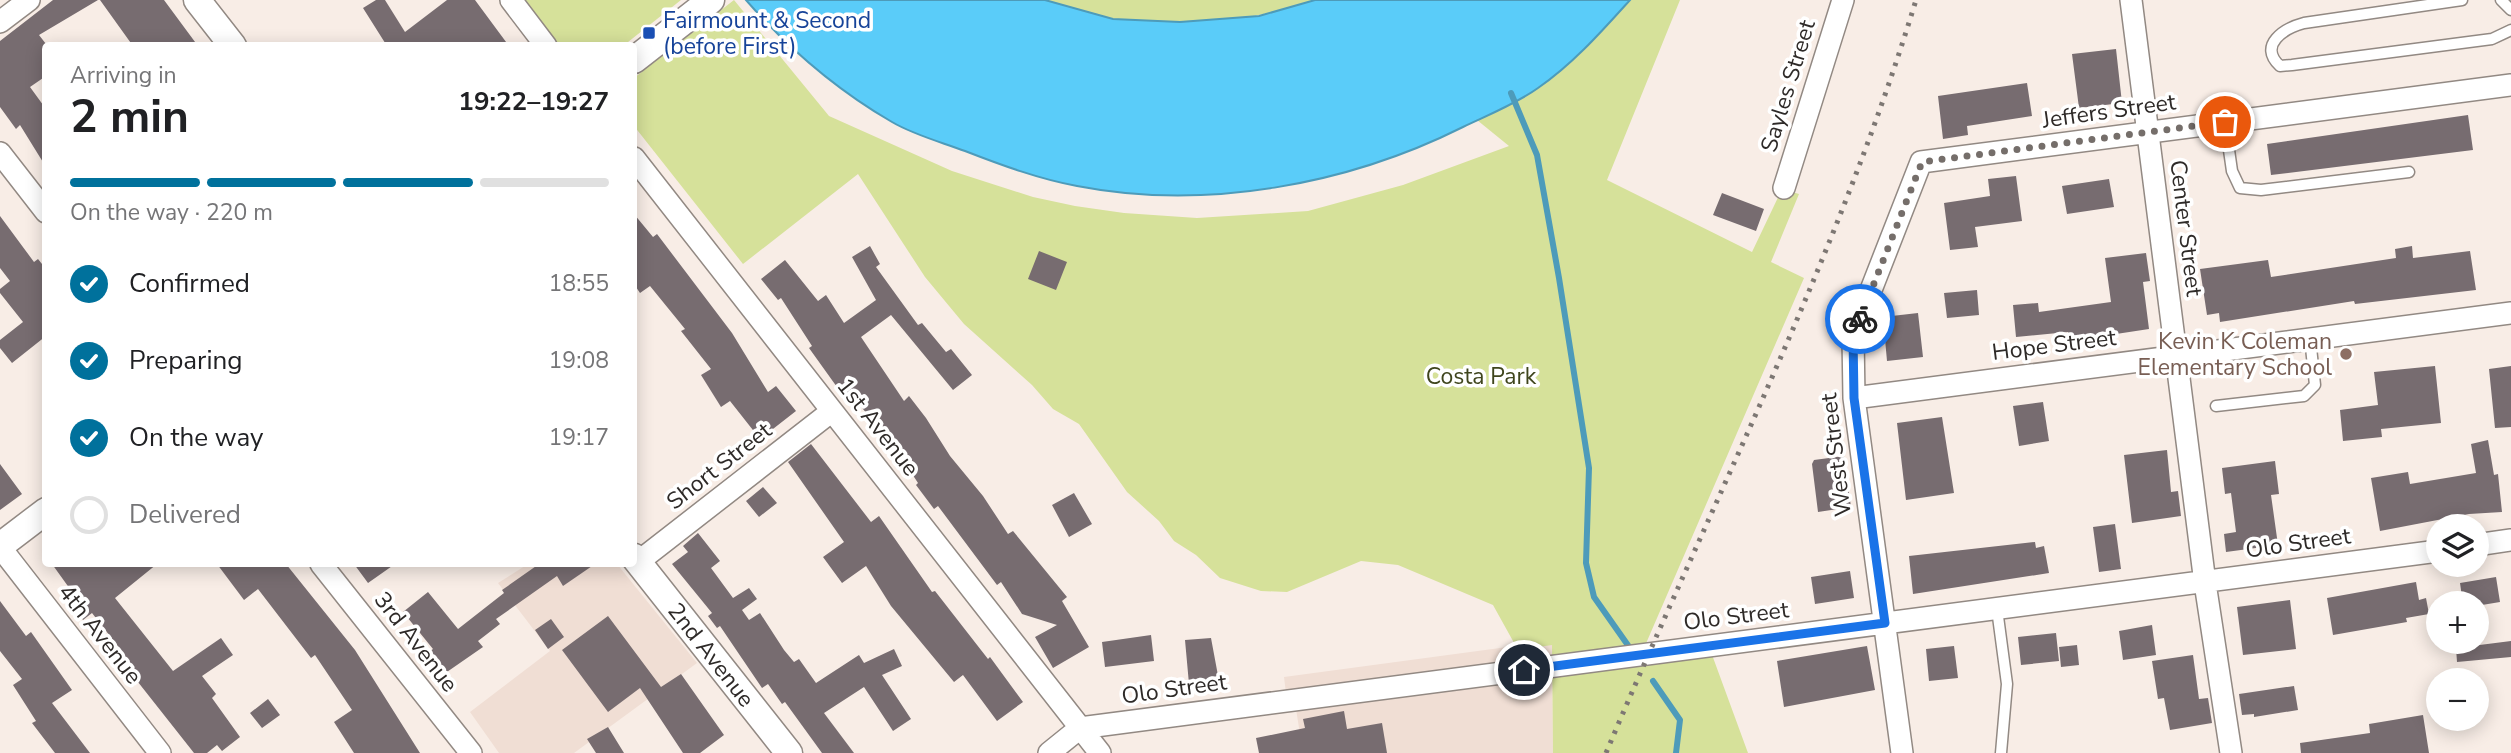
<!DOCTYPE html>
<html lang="en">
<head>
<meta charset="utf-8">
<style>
	:root { --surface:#fff; --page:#f6f6f6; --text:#202124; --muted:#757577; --line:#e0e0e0; --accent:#00719c }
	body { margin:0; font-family:"Nunito Sans",sans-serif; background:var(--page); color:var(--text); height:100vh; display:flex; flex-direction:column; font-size:26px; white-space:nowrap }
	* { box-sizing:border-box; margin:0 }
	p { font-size:23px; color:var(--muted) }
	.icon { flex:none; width:38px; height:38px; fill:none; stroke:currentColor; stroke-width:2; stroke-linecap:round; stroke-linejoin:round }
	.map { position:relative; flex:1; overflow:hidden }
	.drawer { position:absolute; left:42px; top:42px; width:595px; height:525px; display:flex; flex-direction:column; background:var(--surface); border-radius:7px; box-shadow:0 4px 18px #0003 }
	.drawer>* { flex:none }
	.controls { position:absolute; left:2426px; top:514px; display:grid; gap:14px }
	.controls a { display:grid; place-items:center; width:63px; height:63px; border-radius:50%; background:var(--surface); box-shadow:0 4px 18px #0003; font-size:35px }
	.pin { position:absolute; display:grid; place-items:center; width:60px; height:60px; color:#fff; margin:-30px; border:4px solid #fff; border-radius:50%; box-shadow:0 2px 7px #0007 }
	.courier { position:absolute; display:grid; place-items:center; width:70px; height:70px; margin:-35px; border:5px solid #1a73e8; border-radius:50%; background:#fff; color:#222; box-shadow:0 2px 9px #0007 }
	.overview em { font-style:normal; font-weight:700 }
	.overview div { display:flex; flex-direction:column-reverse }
	.overview { display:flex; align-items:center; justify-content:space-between; height:119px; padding:0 28px }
	h1 { font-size:46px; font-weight:700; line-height:52px }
	.bar { display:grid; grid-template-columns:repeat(4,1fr); gap:10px 7px; align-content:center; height:84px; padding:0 28px }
	.bar i { height:9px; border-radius:5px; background:var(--line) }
	.bar .selected { background:var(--accent) }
	.bar p { grid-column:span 4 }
	ol { padding:0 28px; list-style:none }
	li { display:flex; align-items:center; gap:21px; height:77px }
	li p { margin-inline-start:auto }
	li .icon { padding:7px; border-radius:50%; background:var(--accent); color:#fff; stroke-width:4 }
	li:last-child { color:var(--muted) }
	li i { width:38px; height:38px; border:4px solid var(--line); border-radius:50% }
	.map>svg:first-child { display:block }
	.built { fill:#f0ded4 }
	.green { fill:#d6e19a }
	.water { fill:#5accf9; stroke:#4d9bba; stroke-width:2 }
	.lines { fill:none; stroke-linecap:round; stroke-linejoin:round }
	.stream { stroke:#4d9bba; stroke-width:6 }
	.building { fill:#776c70 }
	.service-casing { stroke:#928983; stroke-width:13 }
	.minor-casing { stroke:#928983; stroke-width:24 }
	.tertiary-casing { stroke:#928983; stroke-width:29 }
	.service { stroke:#fff; stroke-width:10 }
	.minor { stroke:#fff; stroke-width:21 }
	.tertiary { stroke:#fff; stroke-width:26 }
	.rail { stroke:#7d7773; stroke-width:5; stroke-dasharray:3.5 7; stroke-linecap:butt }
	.done { stroke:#756e6a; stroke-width:7; stroke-dasharray:0 12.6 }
	.route { stroke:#1a73e8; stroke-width:9 }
	.transit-dot { fill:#1a4fb4; stroke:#fff; stroke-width:2.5 }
	.education-dot { fill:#8d6e63; stroke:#fff; stroke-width:2.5 }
	.labels { text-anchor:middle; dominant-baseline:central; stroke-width:7; stroke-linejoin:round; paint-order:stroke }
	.transit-label { font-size:23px; fill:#164399; stroke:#fff; text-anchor:start }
	.street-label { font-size:23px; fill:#2e2a28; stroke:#fff }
	.education-label { font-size:23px; fill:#785e54; stroke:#fff; text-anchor:end }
	.park-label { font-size:23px; fill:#3f451d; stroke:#fff }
</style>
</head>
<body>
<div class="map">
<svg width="2511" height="753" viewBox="0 0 2511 753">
	<rect width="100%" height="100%" fill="#f8ede6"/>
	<path class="built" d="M528,564H617L697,663L574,753H499L470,712L550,651L498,583Z
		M1552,641L1553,753H1303L1296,709H1288L1284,677Z"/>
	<path class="green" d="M506,0H681L623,46L542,45Z
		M734,0L829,116L952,171L1033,197L1075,206L1124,213L1197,218L1308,211L1403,185L1509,146L1477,120L1538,88L1595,38L1630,0H1680L1607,180L1752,252L1782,189L1799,194L1771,262L1804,278L1638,662L1711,652L1748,753H1553L1552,645L1518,650L1493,605L1398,565L1361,561L1287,592L1261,591L1220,578L1196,555L1174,541L1159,521L1127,492L1079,424L1053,409L1032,385L964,324L925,277L858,174L743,264L634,126V78Z
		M1045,0H1315C1254,21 1177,30 1113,19C1090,16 1067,6 1045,0Z"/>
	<path class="water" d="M746,0H1045L1113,19L1180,22L1259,16L1315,0H1630C1602,31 1573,64 1538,88C1516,104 1488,115 1463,127C1347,185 1205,211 1077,186C1039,179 1001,165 965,151C941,142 914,135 892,122C837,90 787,47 746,0Z"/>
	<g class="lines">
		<path class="stream" d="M1511,93L1537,155L1559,278L1589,468L1586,563L1594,597L1632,651
			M1653,681L1680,720L1676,753"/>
	</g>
	<path class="building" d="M53,0H98L39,35L46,44V76L30,87L46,109V167L20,125L16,129L0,107V41Z
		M100,0H164L198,46H133Z
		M376,0H385L405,32L447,0H475L509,46H387L363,8Z
		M2116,49L2122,103L2079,108L2072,54Z
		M2027,83L2032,116L1967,126L1968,135L1943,139L1938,96Z
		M2468,115L2473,150L2271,175L2267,144Z
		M2016,176L2022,221L1975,227L1978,247L1950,250L1944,203L1990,196L1988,179Z
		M2109,179L2114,207L2067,214L2062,186Z
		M1722,193L1764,209L1756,231L1713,215Z
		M634,214L653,237L657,234L732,333L768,392L776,386L796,411L760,439L730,401L721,407L701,375L711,369L681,331L685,329L650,286L640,293L634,284Z
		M0,216L34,262L38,259L46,269V336L12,363L0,348V340L23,322L0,293V289L10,281L0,268Z
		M870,246L880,264L876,267L918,325L922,323L946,352L951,349L972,375L953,390L891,315L861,337L904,401L909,396L926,418L950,456L983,496L1008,534L1013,531L1067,597L1062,601L1089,647L1053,668L1035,637L1057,625L1022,614L1001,582L997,585L938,506L934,509L916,485L918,483L899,454L859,404L852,408L809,348L812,346L781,298L778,300L761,279L785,260L818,301L826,295L844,323L876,300L852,257Z
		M2412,246L2413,258L2470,251L2476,290L2355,304L2354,301L2220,322L2219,313L2207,315L2200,269L2268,260L2271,277L2396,258L2395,249Z
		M1039,251L1067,262L1056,290L1028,279Z
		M2146,253L2150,281L2143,282L2149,329L2070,341L2068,332L2016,337L2013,305L2038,303L2039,312L2111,302L2105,258Z
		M1977,290L1979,315L1947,318L1944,293Z
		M1918,313L1923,357L1887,361L1883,317Z
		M2435,366L2441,423L2381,429L2382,437L2343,441L2340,410L2378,405L2374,372Z
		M2511,366V427L2495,428L2489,369Z
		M2043,402L2049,441L2019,446L2013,406Z
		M1942,417L1954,493L1906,500L1897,423Z
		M2488,440L2494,475L2498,474L2502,512L2469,514L2380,531L2371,478L2408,472L2410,484L2476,473L2471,444Z
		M811,444L871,522L879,516L932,592L935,591L988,659L990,657L1023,702L997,721L963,675L954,682L891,606L866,566L842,583L823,557L844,542L788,462Z
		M2167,450L2171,492L2178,491L2181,516L2132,523L2124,455Z
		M1844,456L1851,507L1818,512L1812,464L1814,460Z
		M2275,461L2279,494L2271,495L2278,545L2226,552L2224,534L2236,532L2231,493L2225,494L2222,468Z
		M0,464L22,494L0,510Z
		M763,487L777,503L759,517L746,501Z
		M1074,493L1092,524L1069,537L1052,505Z
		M2115,524L2121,569L2099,572L2093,527Z
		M698,533L720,561L711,568L733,598L749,588L757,599L742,610L749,620L760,613L784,650L794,662L799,659L816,683L859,655L864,663L894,649L902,666L882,675L911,719L893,731L864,687L824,713L854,753H822L785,702L782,704L768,684L762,688L720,626L717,628L708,616L712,613L672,564L688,552L683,546Z
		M2035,542L2036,548L2044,546L2049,573L1913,594L1909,556Z
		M52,564H157L115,598L173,671L221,638L233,655L202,676L216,694L212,698L240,737L222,751L217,745L207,753H194L119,658L124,654L92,613L83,620L63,593L70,589Z
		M217,564H286L355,650L420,753H354L334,722L352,710L315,655L311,658L258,589L244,600Z
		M354,564H395L368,583Z
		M539,564H595L563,586L557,576L496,619L500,624L478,641L483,647L444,674L429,652L433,649L403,612L428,592L458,629L504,593L502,590Z
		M1850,571L1854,598L1815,604L1811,577Z
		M2496,577L2500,602L2476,606L2463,604L2460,583Z
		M2416,582L2419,600L2426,598L2429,614L2406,618L2407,622L2333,635L2327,598Z
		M2290,600L2296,649L2243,655L2237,607Z
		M0,601L26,636L31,632L72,690L52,703L90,753H55L32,723L36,721L13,685L22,679L0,651Z
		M608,616L661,687L681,674L724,735L700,753H683L640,688L608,712L562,650Z
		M551,619L564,637L548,649L535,630Z
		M2152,625L2156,655L2123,660L2119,631Z
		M2056,633L2059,661L2021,665L2018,637Z
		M1151,635L1154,661L1105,667L1102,642Z
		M1211,638L1219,681L1189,684L1185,640Z
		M2511,641V657L2457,662L2456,648Z
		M2077,645L2079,665L2061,667L2059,647Z
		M1867,646L1875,690L1784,707L1777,661Z
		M1954,646L1958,678L1929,681L1926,649Z
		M2193,655L2199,699L2208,698L2212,723L2170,730L2164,698L2158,699L2152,661Z
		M2294,686L2298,710L2254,717V714L2242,715L2239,694Z
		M268,699L280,715L262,728L250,713Z
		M1344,711L1347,729L1382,723L1387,753H1259L1256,738L1305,728L1303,719Z
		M2423,715L2429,753H2301L2300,743L2370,733L2369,724Z
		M608,727L624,753H596L587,739Z"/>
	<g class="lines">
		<defs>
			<path id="service" d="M2462,0L2304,23C2285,28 2257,45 2280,66L2292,65L2492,39L2511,30
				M2501,0L2511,10
				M2225,122L2232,171L2240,188L2261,190L2409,172
				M2216,406L2304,396L2315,385L2310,338
				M1997,609L2007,684L2001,753"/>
			<path id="minor" d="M511,0L546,46
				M2131,0L2205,583L2231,753
				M0,22L29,0
				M0,153L46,212
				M634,158L1100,753
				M1784,188L1843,0
				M1854,398L2511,313
				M2476,545L2511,540
				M0,547L160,753
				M638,562L832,411
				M321,564L471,753
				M1049,753L1080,728L2438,551
				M1902,753L1854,398L1853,336L1921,162L2511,85"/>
			<path id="tertiary" d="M197,0L233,46
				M634,60L711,0
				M0,546L46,511
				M634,557L789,753"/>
		</defs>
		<use href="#service" class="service-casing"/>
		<use href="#minor" class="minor-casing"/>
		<use href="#tertiary" class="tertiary-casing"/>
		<use href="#service" class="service"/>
		<use href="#minor" class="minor"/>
		<use href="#tertiary" class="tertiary"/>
		<path class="rail" d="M1606,753C1711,503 1837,260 1916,0"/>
	</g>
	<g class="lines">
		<path class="done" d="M1860,319L1922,162L2225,122"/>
		<path class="route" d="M1524,670L1885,623L1854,398L1853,337L1860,319"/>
	</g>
	<rect class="transit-dot" x="642" y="26" width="14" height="14" rx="3.5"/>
	<circle class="education-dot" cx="2346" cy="354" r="7"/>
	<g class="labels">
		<g class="transit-label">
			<text x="663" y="20">Fairmount &amp; Second<tspan x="663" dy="26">(before First)</tspan></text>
		</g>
		<g class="street-label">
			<text transform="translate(1788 86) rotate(-73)">Sayles Street</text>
			<text transform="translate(2109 111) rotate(-8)">Jeffers Street</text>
			<text transform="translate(2186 228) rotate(83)">Center Street</text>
			<text transform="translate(2054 345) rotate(-7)">Hope Street</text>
			<text transform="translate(878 427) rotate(52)">1st Avenue</text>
			<text transform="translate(1836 455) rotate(-97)">West Street</text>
			<text transform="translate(719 466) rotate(-38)">Short Street</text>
			<text transform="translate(2298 543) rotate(-8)">Olo Street</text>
			<text transform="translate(1736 616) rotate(-7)">Olo Street</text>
			<text transform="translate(100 634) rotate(52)">4th Avenue</text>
			<text transform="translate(416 642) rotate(52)">3rd Avenue</text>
			<text transform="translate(711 655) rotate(52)">2nd Avenue</text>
			<text transform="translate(1174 689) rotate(-8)">Olo Street</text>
		</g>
		<g class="education-label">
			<text x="2332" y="341">Kevin K Coleman<tspan x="2332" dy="26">Elementary School</tspan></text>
		</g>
		<g class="park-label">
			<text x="1481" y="376">Costa Park</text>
		</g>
	</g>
</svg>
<div class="controls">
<a><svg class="icon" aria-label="layers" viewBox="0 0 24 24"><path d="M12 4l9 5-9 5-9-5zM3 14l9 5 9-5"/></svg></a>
<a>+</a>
<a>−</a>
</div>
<div class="pin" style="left:2225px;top:122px;background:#ea580c"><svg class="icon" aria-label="bag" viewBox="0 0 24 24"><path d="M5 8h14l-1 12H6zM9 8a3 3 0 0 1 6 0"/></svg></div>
<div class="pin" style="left:1524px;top:670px;background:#1f2937"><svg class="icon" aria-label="home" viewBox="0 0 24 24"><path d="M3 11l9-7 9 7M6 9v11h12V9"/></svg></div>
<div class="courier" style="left:1860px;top:319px"><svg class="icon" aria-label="bike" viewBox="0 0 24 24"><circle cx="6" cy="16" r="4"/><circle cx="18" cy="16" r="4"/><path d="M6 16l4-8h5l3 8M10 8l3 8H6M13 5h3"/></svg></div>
<section class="drawer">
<div class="overview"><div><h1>2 min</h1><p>Arriving in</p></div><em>19:22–19:27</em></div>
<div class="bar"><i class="selected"></i><i class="selected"></i><i class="selected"></i><i></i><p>On the way · 220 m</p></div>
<ol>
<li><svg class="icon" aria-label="check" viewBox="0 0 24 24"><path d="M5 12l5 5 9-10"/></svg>Confirmed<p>18:55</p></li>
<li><svg class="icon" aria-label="check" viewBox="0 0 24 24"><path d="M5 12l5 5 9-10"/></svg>Preparing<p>19:08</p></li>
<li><svg class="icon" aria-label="check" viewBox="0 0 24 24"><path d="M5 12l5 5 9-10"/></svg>On the way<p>19:17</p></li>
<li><i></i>Delivered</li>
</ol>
</section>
</div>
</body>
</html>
